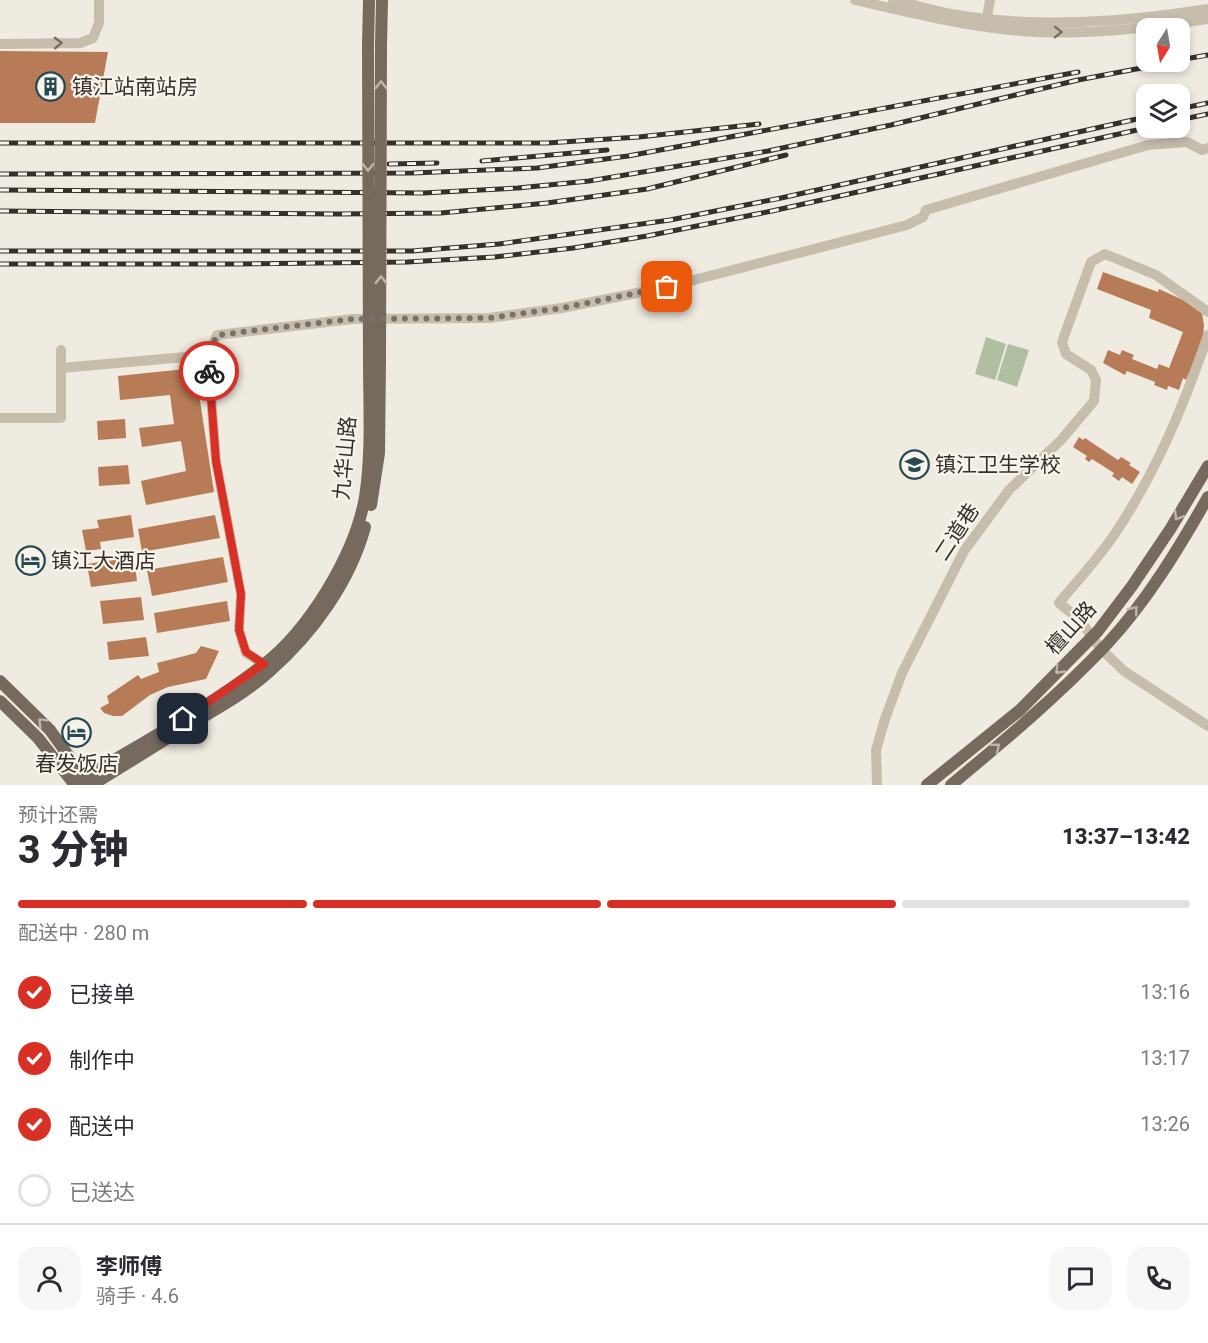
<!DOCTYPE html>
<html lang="zh">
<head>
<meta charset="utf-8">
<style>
	:root { --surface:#fff; --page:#f7f7f7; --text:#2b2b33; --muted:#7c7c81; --line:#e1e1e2; --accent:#d93025 }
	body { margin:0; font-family:Roboto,"Noto Sans SC",sans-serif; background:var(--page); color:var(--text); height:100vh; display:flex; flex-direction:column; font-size:22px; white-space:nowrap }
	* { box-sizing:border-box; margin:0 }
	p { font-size:20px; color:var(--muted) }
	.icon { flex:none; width:33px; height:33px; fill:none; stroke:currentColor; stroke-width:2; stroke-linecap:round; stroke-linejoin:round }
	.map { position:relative; height:785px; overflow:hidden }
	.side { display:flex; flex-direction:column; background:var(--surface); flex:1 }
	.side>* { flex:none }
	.needle { width:39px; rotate:191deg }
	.buttons { position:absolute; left:1136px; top:18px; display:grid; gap:12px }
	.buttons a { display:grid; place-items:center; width:54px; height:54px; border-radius:12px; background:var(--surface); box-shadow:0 3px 9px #0003; font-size:30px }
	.pin { position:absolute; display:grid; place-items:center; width:51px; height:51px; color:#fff; margin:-26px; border-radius:12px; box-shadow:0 3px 9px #0006 }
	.courier { position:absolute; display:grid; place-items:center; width:60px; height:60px; margin:-30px; border:4px solid #d93025; border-radius:50%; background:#fff; color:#222; box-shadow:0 2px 8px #0007 }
	.summary em { font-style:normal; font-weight:800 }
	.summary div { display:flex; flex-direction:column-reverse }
	.summary { display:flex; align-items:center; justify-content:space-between; height:102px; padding:0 18px }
	h1 { font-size:39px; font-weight:800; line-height:45px }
	.bar { display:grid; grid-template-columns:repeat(4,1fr); gap:9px 6px; align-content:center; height:72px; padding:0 18px }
	.bar i { height:8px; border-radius:4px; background:var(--line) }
	.bar .current { background:var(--accent) }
	.bar p { grid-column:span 4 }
	.line { display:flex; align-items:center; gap:15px; padding:0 18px; border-top:2px solid var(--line) }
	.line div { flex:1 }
	.round { display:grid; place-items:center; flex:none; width:63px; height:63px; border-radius:18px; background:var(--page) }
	ol { padding:0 18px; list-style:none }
	li { display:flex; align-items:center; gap:18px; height:66px }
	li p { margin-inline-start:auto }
	li .icon { padding:6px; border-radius:50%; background:var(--accent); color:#fff; stroke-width:4 }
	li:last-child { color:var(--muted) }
	li i { width:33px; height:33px; border:3px solid var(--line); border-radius:50% }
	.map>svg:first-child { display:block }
	.green { fill:#b0bea1 }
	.building { fill:#b77c57 }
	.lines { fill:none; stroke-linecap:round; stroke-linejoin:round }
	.minor { stroke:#c7bdad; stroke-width:10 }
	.major { stroke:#76695e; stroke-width:12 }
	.rail-casing { stroke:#36302b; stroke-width:5 }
	.rail { stroke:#f8f4ec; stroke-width:3; stroke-dasharray:9; stroke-linecap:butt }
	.major-bridge { stroke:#76695e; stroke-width:12 }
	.oneway { stroke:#776f66 }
	.oneway2 { stroke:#beb5ac }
	.done { stroke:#77716a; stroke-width:6; stroke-dasharray:0 10.8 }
	.route { stroke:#d93025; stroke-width:8 }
	.labels { text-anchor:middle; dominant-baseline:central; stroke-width:4.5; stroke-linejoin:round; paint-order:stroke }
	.poi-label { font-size:21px; fill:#36302b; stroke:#f8f4ec; text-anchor:start }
	.street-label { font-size:21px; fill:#36302b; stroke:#f8f4ec }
</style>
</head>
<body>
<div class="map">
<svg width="1208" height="785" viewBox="0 0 1208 785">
	<rect width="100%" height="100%" fill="#f0ebe0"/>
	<path class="green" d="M986,337L1006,344L995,380L975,374Z
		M1008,344L1029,350L1017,387L997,380Z"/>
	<path class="building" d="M0,51L108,52L95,123H0Z
		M1103,272L1158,292L1159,289L1194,305L1202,313L1204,325L1203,340L1186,380L1183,378L1179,390L1168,386L1167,390L1154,385L1155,382L1127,371L1125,375L1103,363L1108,350L1120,355L1122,350L1134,355L1132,359L1157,369L1159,364L1169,368L1183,332L1149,318L1151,310L1097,289Z
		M195,368L214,492L146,505L141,481L186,471L181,441L142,447L139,428L174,424L170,395L120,400L118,376Z
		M125,419L126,438L98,440L97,421Z
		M1079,437L1083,440L1085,438L1118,460L1121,457L1131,463L1129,465L1140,472L1132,484L1122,477L1119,481L1112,476L1114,473L1092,459L1089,462L1085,459L1087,456L1073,447Z
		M128,465L130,484L99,486L98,467Z
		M131,515L134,537L100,542L101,549L86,551L82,530L99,528L97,520Z
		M215,515L220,538L142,552L138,529Z
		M134,557L137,581L91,587L87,564Z
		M223,557L228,582L152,596L147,570Z
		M141,597L144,620L103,624L100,601Z
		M227,601L230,621L157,633L154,613Z
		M146,637L149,656L109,660L107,642Z
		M201,646L219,651L206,679L168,687L150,695L122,716H113L104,713L100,708L109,703L107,696L138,675L141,679L159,672L157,663L196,653Z"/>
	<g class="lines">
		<path class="minor" d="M855,0C910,13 965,26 1021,31C1084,36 1147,29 1208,19
			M893,0C912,4 931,10 951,14C1035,29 1124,22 1208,9
			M987,18L990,0
			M0,44L80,43L93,38L99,23V0
			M1208,335C1184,405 1156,473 1114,535C1098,559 1077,581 1059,603L1079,619L1101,649L1124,671L1208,726
			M61,368L208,355
			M0,418H61V350
			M264,664L246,653L239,630L241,594L216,461L208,355L217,335L353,319L489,318L562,308L667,287L907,225L923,217L926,210L1148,145L1187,142L1202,150L1208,148
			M877,785L876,750L885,719L902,673L964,551L1009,490L1061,440L1094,401L1096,380L1091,370L1066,354L1062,342L1091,262L1105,254L1156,275L1208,312"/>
		<path class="major" d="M381,44L382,0
			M368,45L369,0
			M371,505L379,453L380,360
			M0,681L50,730L89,784
			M0,701L38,738L75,785
			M74,784C137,745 204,711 263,665C309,630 355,554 365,497C372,452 369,406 369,361
			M92,785C126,764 160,743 194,722C220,707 248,691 270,671C313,633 350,582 365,527
			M927,785L1020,710L1098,631L1132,586L1171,528L1208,466
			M951,785C1005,740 1059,695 1107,644C1147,601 1179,548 1208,497"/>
		<defs>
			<path id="rail" d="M1179,60L1208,55
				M1179,109L1208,103
				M1179,120L1208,114
				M0,143H547L639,137L759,124
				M482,161L607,150
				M389,164L437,163
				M0,174L413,173L537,168L628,156L1078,72
				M0,190L423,193L518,188L589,181L768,151L891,125L1078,80L1173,62
				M0,211L338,214L441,213L547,203L647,189L786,155
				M0,251H412L499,244L670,220L781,198L1146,117
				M0,264H239L407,262L494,257L573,248L647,236L772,211L1146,128"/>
		</defs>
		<use href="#rail" class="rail-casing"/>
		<use href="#rail" class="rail"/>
		<path class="major-bridge" d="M368,45L369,361
			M380,360L381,44"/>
	</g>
	<defs><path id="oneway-chevron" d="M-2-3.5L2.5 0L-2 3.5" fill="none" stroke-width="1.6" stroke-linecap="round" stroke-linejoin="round" transform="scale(1.5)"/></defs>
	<g class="oneway">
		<use href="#oneway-chevron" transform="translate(1058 32) rotate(1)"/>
		<use href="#oneway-chevron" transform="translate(58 43) rotate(-1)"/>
	</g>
	<g class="oneway2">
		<use href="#oneway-chevron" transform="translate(381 85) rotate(-90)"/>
		<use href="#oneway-chevron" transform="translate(368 167) rotate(90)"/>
		<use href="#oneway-chevron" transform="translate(381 280) rotate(-90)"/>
		<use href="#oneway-chevron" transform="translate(1178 516) rotate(121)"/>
		<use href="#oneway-chevron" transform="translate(1134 610) rotate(-51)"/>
		<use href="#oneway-chevron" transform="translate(1059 670) rotate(134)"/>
		<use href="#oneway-chevron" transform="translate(42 722) rotate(-135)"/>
		<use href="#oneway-chevron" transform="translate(996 747) rotate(-40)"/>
	</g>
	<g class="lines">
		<path class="done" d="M209,371L208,355L217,335L353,319L489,318L562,308L667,287"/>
		<path class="route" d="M183,719L264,664L246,652L239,630L241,594L216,461L209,371"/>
	</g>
	<defs>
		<symbol id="building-ring" viewBox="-11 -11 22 22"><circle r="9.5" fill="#f8f4ec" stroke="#254a53" stroke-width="1.5"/><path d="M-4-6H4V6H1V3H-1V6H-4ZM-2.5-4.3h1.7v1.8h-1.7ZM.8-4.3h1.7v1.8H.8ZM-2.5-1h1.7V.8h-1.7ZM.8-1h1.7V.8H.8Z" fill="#254a53"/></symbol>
		<symbol id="university-ring" viewBox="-11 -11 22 22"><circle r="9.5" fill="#f8f4ec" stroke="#254a53" stroke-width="1.5"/><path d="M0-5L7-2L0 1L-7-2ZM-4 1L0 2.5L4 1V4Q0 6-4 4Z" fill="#254a53"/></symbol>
		<symbol id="hotel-ring" viewBox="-11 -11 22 22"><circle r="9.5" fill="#f8f4ec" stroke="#254a53" stroke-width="1.5"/><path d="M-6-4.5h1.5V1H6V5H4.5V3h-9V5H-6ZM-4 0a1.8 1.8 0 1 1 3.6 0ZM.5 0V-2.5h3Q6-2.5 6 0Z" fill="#254a53"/></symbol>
	</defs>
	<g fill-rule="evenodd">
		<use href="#building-ring" x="34" y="70" width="33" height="33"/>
		<use href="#university-ring" x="898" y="448" width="33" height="33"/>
		<use href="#hotel-ring" x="14" y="544" width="33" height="33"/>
		<use href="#hotel-ring" x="60" y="716" width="33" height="33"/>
	</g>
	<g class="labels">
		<g class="poi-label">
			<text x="72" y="87">镇江站南站房</text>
			<text x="935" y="465">镇江卫生学校</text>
			<text x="51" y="561">镇江大酒店</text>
			<text x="77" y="764" text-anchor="middle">春发饭店</text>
		</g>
		<g class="street-label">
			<text transform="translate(345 458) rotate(-85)">九华山路</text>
			<text transform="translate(957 532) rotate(-57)">二道巷</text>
			<text transform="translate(1071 628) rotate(-48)">檀山路</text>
		</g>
	</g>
</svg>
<div class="buttons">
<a><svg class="needle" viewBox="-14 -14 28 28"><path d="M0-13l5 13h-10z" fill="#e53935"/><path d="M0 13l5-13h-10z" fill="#7c7c81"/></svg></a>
<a><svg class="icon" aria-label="layers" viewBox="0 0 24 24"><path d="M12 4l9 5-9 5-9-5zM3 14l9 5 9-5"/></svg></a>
</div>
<div class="pin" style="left:667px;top:287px;background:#ea580c"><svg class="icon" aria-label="bag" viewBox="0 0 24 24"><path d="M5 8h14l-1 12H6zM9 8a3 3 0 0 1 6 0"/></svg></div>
<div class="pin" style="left:183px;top:719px;background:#1f2937"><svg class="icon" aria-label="home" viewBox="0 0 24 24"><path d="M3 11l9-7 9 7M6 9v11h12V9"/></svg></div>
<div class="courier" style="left:209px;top:371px"><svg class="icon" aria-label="bike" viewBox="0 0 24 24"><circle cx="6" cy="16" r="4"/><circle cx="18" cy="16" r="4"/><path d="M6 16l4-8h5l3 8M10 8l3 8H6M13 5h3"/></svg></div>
</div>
<section class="side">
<div class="summary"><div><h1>3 分钟</h1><p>预计还需</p></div><em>13:37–13:42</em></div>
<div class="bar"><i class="current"></i><i class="current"></i><i class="current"></i><i></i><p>配送中 · 280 m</p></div>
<ol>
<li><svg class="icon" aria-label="check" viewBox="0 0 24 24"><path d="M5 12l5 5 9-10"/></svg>已接单<p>13:16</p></li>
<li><svg class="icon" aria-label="check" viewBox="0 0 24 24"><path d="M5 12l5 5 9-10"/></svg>制作中<p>13:17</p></li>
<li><svg class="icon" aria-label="check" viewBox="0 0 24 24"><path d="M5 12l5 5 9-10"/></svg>配送中<p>13:26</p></li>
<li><i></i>已送达</li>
</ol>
<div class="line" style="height:108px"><a class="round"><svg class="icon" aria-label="person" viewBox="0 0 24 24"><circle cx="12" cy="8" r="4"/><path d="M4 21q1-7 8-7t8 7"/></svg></a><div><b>李师傅</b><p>骑手 · 4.6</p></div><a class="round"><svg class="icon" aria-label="chat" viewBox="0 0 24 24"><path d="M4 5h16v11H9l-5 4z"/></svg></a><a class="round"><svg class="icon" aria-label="phone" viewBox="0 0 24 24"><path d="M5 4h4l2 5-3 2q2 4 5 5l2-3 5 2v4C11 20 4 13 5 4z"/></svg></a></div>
</section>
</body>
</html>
